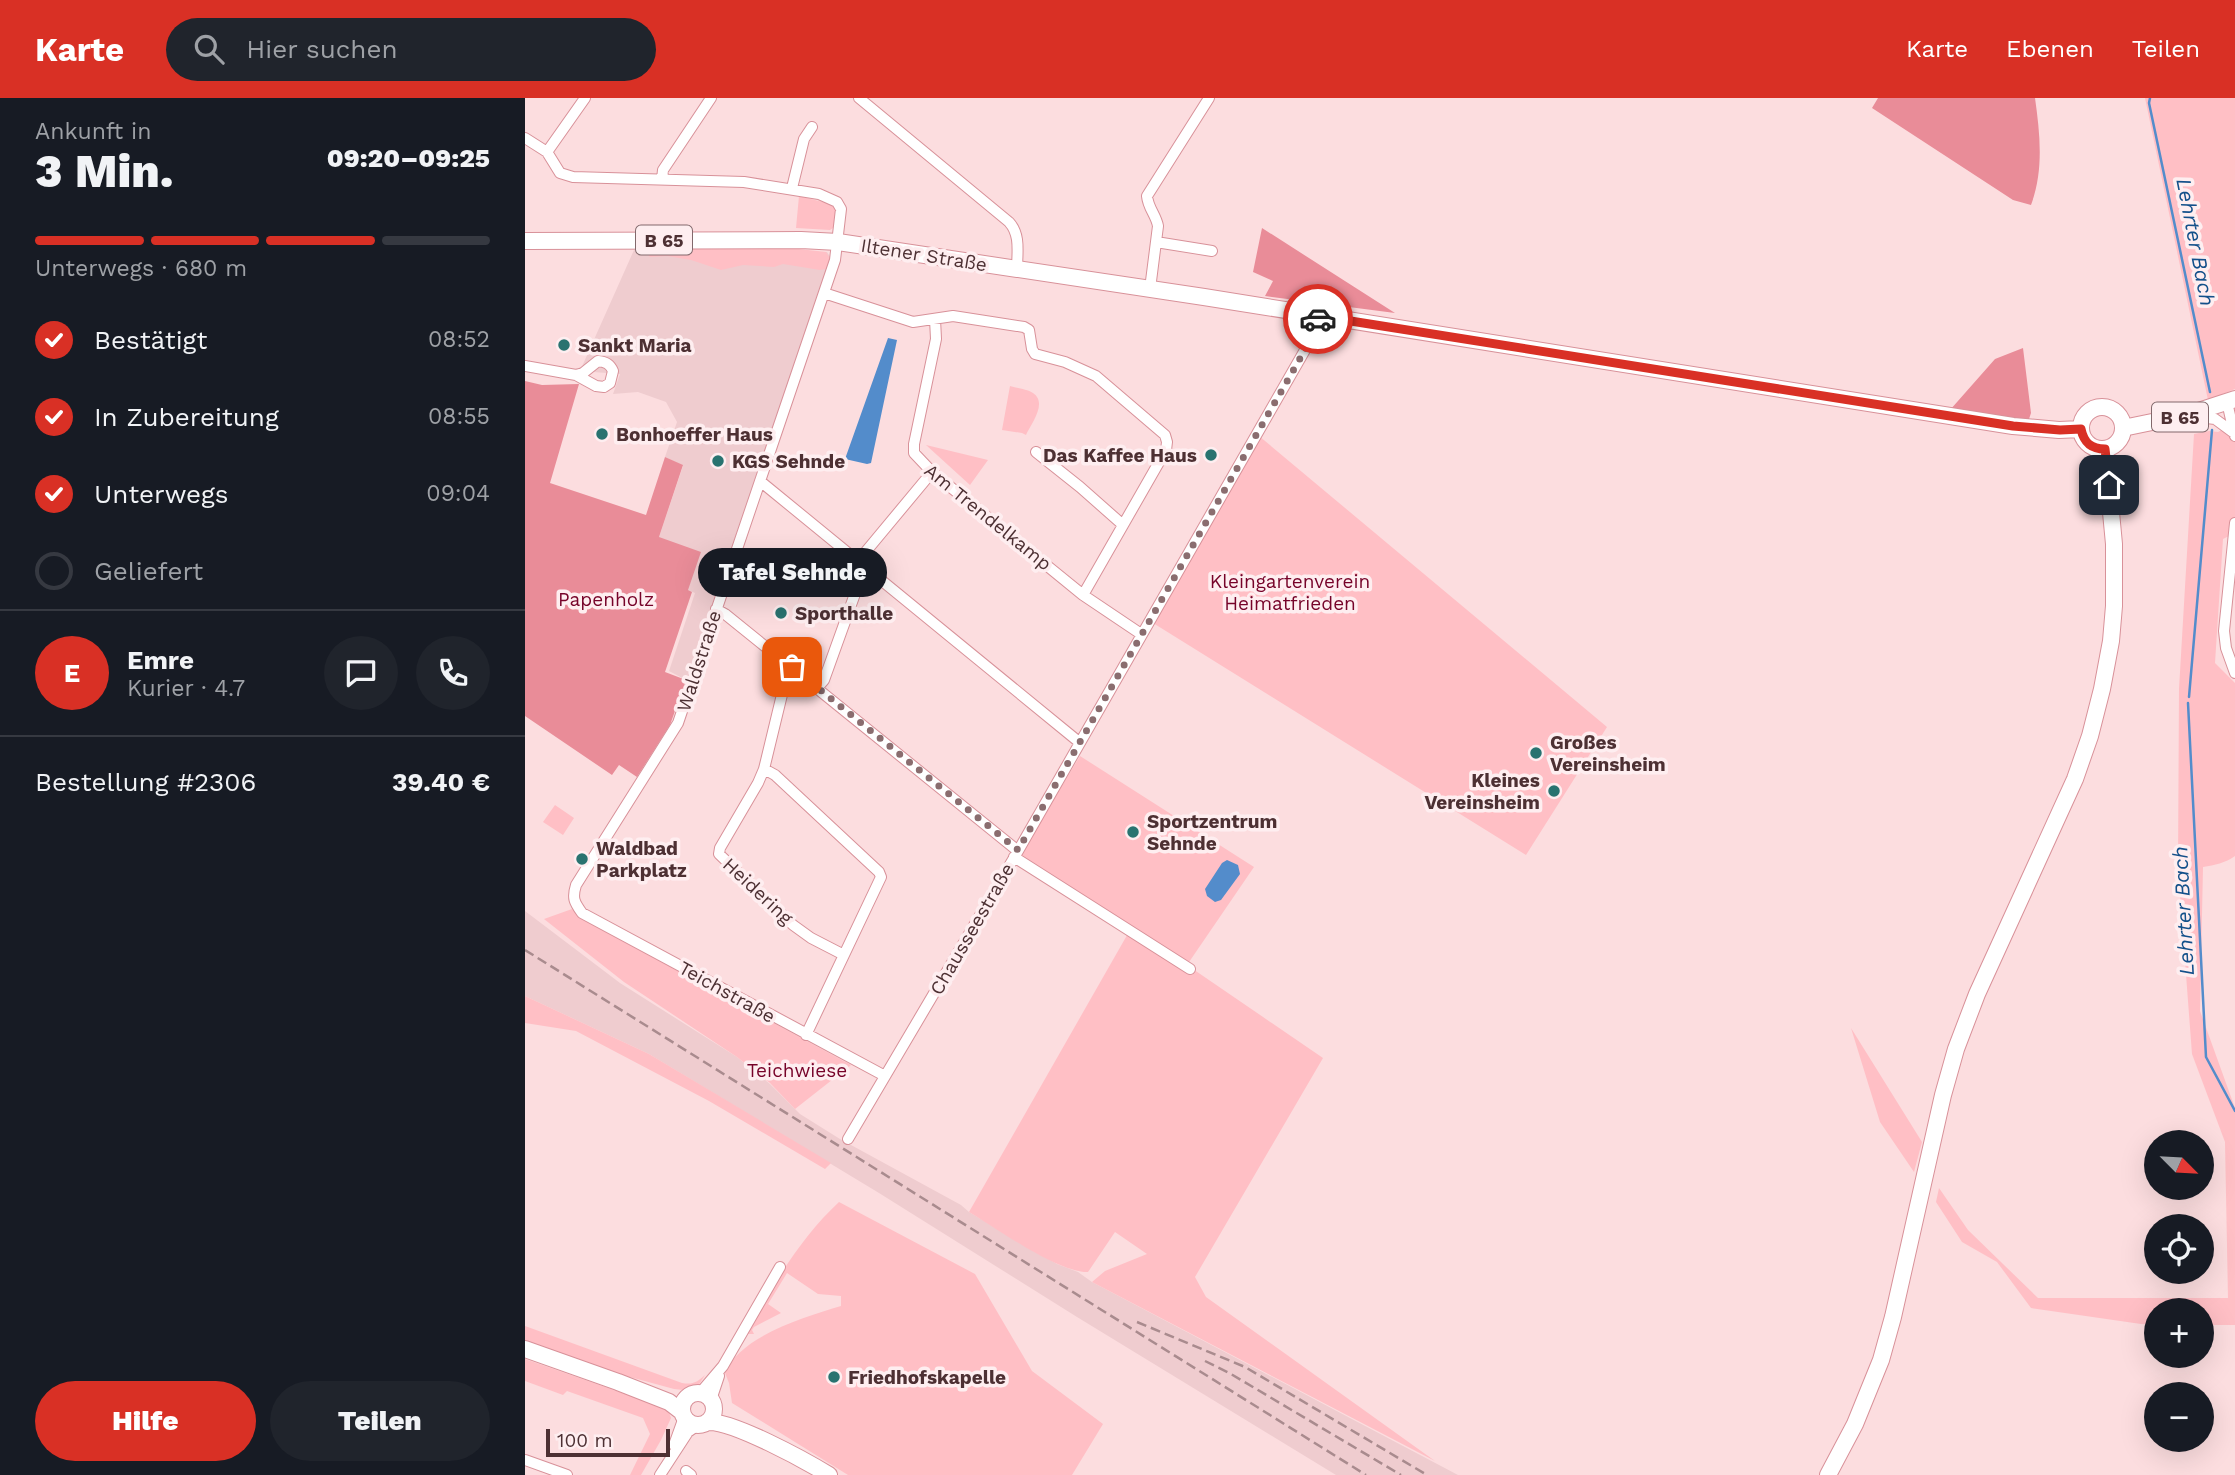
<!DOCTYPE html>
<html lang="de">
<head>
<meta charset="utf-8">
<style>
	:root { --surface:#171b24; --page:#20242c; --text:#f1f3f6; --muted:#9ea1a6; --line:#363941; --accent:#d93025 }
	body { margin:0; font-family:"Work Sans",sans-serif; background:var(--page); color:var(--text); height:100vh; display:flex; flex-direction:column; font-size:26px; white-space:nowrap }
	* { box-sizing:border-box; margin:0 }
	p { font-size:23px; color:var(--muted) }
	.icon { flex:none; width:38px; height:38px; fill:none; stroke:currentColor; stroke-width:2; stroke-linecap:round; stroke-linejoin:round }
	.map { position:relative; flex:1; overflow:hidden }
	.sheet { display:flex; flex-direction:column; background:var(--surface); width:525px }
	.sheet>* { flex:none }
	.needle { width:46px; rotate:114deg }
	.fabs { position:absolute; left:1619px; top:1032px; display:grid; gap:14px }
	.fabs a { display:grid; place-items:center; width:70px; height:70px; border-radius:50%; background:var(--surface); box-shadow:0 7px 28px #0002; font-size:35px }
	.scale { position:absolute; left:21px; bottom:18px; width:124px; box-sizing:border-box; padding-left:7px; border:4px solid #4d3033; border-top:0; font-size:19px; line-height:24px; white-space:nowrap; color:#4d3033; -webkit-text-stroke:5px #feeef0; paint-order:stroke }
	.pin { position:absolute; display:grid; place-items:center; width:60px; height:60px; color:#fff; margin:-30px; border-radius:14px; box-shadow:0 4px 10px #0006 }
	.courier { position:absolute; display:grid; place-items:center; width:70px; height:70px; margin:-35px; border:5px solid #d93025; border-radius:50%; background:#fff; color:#222; box-shadow:0 2px 9px #0007 }
	.bubble { position:absolute; height:49px; border-radius:24px; background:var(--surface); box-shadow:0 7px 28px #0002; font-size:23px; font-weight:800; line-height:49px; text-align:center }
	.overview em { font-style:normal; font-weight:800 }
	.overview div { display:flex; flex-direction:column-reverse }
	.overview { display:flex; align-items:center; justify-content:space-between; height:119px; padding:0 35px }
	h1 { font-size:46px; font-weight:800; line-height:52px }
	.bar { display:grid; grid-template-columns:repeat(4,1fr); gap:10px 7px; align-content:center; height:84px; padding:0 35px }
	.bar i { height:9px; border-radius:5px; background:var(--line) }
	.bar .current { background:var(--accent) }
	.bar p { grid-column:span 4 }
	.line { display:flex; align-items:center; gap:18px; padding:0 35px; border-top:2px solid var(--line) }
	.line div { flex:1 }
	.round { display:grid; place-items:center; flex:none; width:74px; height:74px; border-radius:37px; background:var(--page) }
	ol { padding:0 35px; list-style:none }
	li { display:flex; align-items:center; gap:21px; height:77px }
	li p { margin-inline-start:auto }
	li .icon { padding:7px; border-radius:50%; background:var(--accent); color:#fff; stroke-width:4 }
	li:last-child { color:var(--muted) }
	li i { width:38px; height:38px; border:4px solid var(--line); border-radius:50% }
	.button { display:flex; gap:14px; margin-top:auto; padding:14px 35px }
	.button a { flex:1; height:80px; border-radius:42px; background:var(--accent); color:#fff; font-size:28px; font-weight:800; line-height:80px; text-align:center }
	.button a+a { background:var(--page); color:var(--text) }
	header { display:flex; align-items:center; gap:42px; box-sizing:border-box; height:98px; padding:0 35px; background:var(--accent); color:#fff }
	header strong { font-size:33px }
	nav { display:flex; gap:38px; margin-inline-start:auto; font-size:24px }
	.search { width:490px; height:63px; background:var(--page); display:flex; align-items:center; gap:18px; box-sizing:border-box; padding:0 24px; border-radius:38px; color:var(--muted); font-size:26px }
	main { display:flex; flex:1; min-height:0 }
	.map>svg:first-child { display:block }
	.built { fill:#efcccf }
	.green { fill:#ffbfc5 }
	.forest { fill:#e98c98 }
	.water { fill:#538ccb }
	.lines { fill:none; stroke-linecap:round; stroke-linejoin:round }
	.stream { stroke:#538ccb; stroke-width:2.5 }
	.minor-casing { stroke:#d89199; stroke-width:12 }
	.primary-casing { stroke:#d89199; stroke-width:18 }
	.minor { stroke:#fff; stroke-width:10 }
	.primary { stroke:#fff; stroke-width:16 }
	.rail { stroke:#a98b8e; stroke-width:2.5; stroke-dasharray:10 5; stroke-linecap:butt }
	.done { stroke:#8a6d6f; stroke-width:7; stroke-dasharray:0 12.6 }
	.route { stroke:#d93025; stroke-width:9 }
	.poi-dot { fill:#297370; stroke:#feeef0; stroke-width:2.5 }
	.labels { text-anchor:middle; dominant-baseline:central; stroke-width:7; stroke-linejoin:round; paint-order:stroke }
	.shield { fill:#feeef0; stroke:#82696c; stroke-width:2 }
	.shield-label { font-size:18px; font-weight:bold; fill:#4d3033 }
	.street-label { font-size:19px; fill:#4d3033; stroke:#feeef0 }
	.poi-label { font-size:19px; font-weight:bold; fill:#4d3033; stroke:#feeef0; text-anchor:start }
	.park-label { font-size:19px; fill:#760329; stroke:#feeef0 }
	.water-label { font-size:21px; font-style:italic; fill:#13508a; stroke:#feeef0 }
</style>
</head>
<body>
<header>
<strong>Karte</strong>
<div class="search"><svg class="icon" aria-label="search" viewBox="0 0 24 24"><circle cx="10" cy="10" r="6"/><path d="M15 15l6 6"/></svg>Hier suchen</div>
<nav><a>Karte</a><a>Ebenen</a><a>Teilen</a></nav>
</header>
<main>
<section class="sheet">
<div class="overview"><div><h1>3 Min.</h1><p>Ankunft in</p></div><em>09:20–09:25</em></div>
<div class="bar"><i class="current"></i><i class="current"></i><i class="current"></i><i></i><p>Unterwegs · 680 m</p></div>
<ol>
<li><svg class="icon" aria-label="check" viewBox="0 0 24 24"><path d="M5 12l5 5 9-10"/></svg>Bestätigt<p>08:52</p></li>
<li><svg class="icon" aria-label="check" viewBox="0 0 24 24"><path d="M5 12l5 5 9-10"/></svg>In Zubereitung<p>08:55</p></li>
<li><svg class="icon" aria-label="check" viewBox="0 0 24 24"><path d="M5 12l5 5 9-10"/></svg>Unterwegs<p>09:04</p></li>
<li><i></i>Geliefert</li>
</ol>
<div class="line" style="height:126px"><b class="round" style="background:var(--accent);color:#fff">E</b><div><b>Emre</b><p>Kurier · 4.7</p></div><a class="round"><svg class="icon" aria-label="chat" viewBox="0 0 24 24"><path d="M4 5h16v11H9l-5 4z"/></svg></a><a class="round"><svg class="icon" aria-label="phone" viewBox="0 0 24 24"><path d="M5 4h4l2 5-3 2q2 4 5 5l2-3 5 2v4C11 20 4 13 5 4z"/></svg></a></div>
<div class="line" style="height:91px"><div>Bestellung #2306</div><b>39.40 €</b></div>
<div class="button"><a>Hilfe</a><a>Teilen</a></div>
</section>
<div class="map">
<svg width="1710" height="1377" viewBox="0 0 1710 1377">
	<rect width="100%" height="100%" fill="#fcdddf"/>
	<path class="built" d="M197,151L302,154L306,160L161,582L144,573L170,495L163,492L134,439L158,368L140,359L152,324L141,304L113,294L88,296L95,276L55,273L109,152Z
		M0,813L95,885L212,959L245,986L275,1016L315,1041L436,1107L444,1114L532,1166L553,1174L567,1184L933,1377H811L552,1219L354,1095L124,956L0,898Z"/>
	<path class="green" d="M1620,0H1710V291L1683,302Z
		M274,98L310,107L311,128L305,132L271,130Z
		M265,150L301,154L305,160L301,171L295,172L258,166L249,169L218,167L196,172L166,162L142,158L125,159L118,151Z
		M485,288C491,290 502,291 508,295C523,305 506,326 501,337L497,335L477,332Z
		M1710,325V435L1698,441L1690,565L1710,585V758C1700,765 1690,767 1678,769L1675,913L1710,1010V1227H1677L1676,1213H1631V1227L1616,1226L1506,1210L1472,1164L1437,1144L1411,1104L1414,1090L1443,1132L1513,1200H1703L1700,1044L1667,956L1653,770L1654,591L1669,336L1684,333L1693,334Z
		M734,338L1082,629L1001,757L628,525Z
		M401,347L463,362L445,387Z
		M555,658L729,769L662,867L798,960L670,1179L681,1199L910,1363L567,1184L580,1173L622,1156L590,1134L563,1174C533,1175 471,1130 444,1114L605,832L495,757Z
		M30,707L49,720L38,737L18,724Z
		M47,811L55,820L326,967L270,1011L245,985L212,959L99,884L19,821Z
		M0,898L124,956L306,1065L300,1071L184,1003L51,933L0,925Z
		M1326,930L1397,1044L1389,1074L1355,1024Z
		M314,1104L450,1176L507,1273L578,1326L547,1377H323L207,1305L204,1285L200,1275C215,1238 280,1219 316,1208V1198L293,1196L262,1175L243,1206L256,1215L229,1229L227,1232L229,1236H221C247,1189 274,1141 314,1104Z
		M0,1228L157,1285C168,1287 172,1284 180,1277L173,1288L158,1292L149,1291L105,1279L103,1282L0,1247Z
		M0,1261L143,1311L146,1320L136,1342L116,1377H105L125,1336L118,1320L42,1293L38,1297L0,1283Z"/>
	<path class="forest" d="M1353,0H1510C1515,36 1519,72 1506,107L1488,102L1347,10Z
		M737,130L870,215L740,198L748,183L728,174Z
		M1498,250L1506,315L1504,321L1491,322L1425,312L1470,261Z
		M0,283L17,287L54,286L25,385L121,417L140,359L158,367L134,439L176,454L163,492L167,494L140,574L161,582L145,627L112,679L94,667L87,677L0,618Z"/>
	<path class="water" d="M363,240L372,242L346,365L342,366L320,361Z
		M702,762L713,767L715,776L696,802L690,804L682,798L680,791L697,765Z"/>
	<g class="lines">
		<path class="stream" d="M1625,0L1624,5L1685,294
			M1664,599L1687,332
			M1663,605L1681,959L1710,1013"/>
		<defs>
			<path id="minor" d="M334,0L484,124C496,137 492,155 492,172
				M0,40L22,54L35,75L48,79L219,84L294,96L312,104L316,111L310,162L153,625L51,787C47,800 49,804 57,815L360,978
				M22,54L60,0
				M137,81L138,72L186,0
				M267,90L279,41L287,29
				M631,144L687,153
				M625,191L633,128C631,117 623,110 622,98L684,0
				M299,195L388,224L428,218L499,229L504,232L507,251L510,256L540,264L571,278L640,337L642,344L641,352L558,497
				M410,221L411,241L389,346V355L407,374L558,497L616,536
				M0,268L51,277L71,288L79,289L85,285L88,273C85,266 81,264 73,263L58,275L51,277
				M1702,304L1709,335
				M1665,318L1690,321L1709,335L1710,338
				M511,354L555,389L598,427
				M235,383L554,644
				M1710,425L1699,533L1701,550L1710,575
				M333,463L407,374
				M191,511L200,516L493,753
				M267,569L261,580L239,671L233,685L195,750L194,756L268,827L286,840L319,857
				M293,589L299,582L340,468
				M239,671L250,677L354,774L356,779L281,937
				M489,759L665,871
				M323,1041L493,753L788,238L794,218
				M175,1295L198,1268L255,1169
				M186,1302L194,1278
				M149,1347L159,1319
				M0,1362L42,1377
				M161,1373L166,1377
				M135,1377L163,1334L173,1327"/>
			<path id="primary" d="M0,143L276,142L313,144L679,199L1488,328L1534,332L1556,331
				M1556 330a21 21 0 1 1 42 0a21 21 0 1 1-42 0Z
				M1598,330L1661,317L1710,301
				M0,1251L93,1284L144,1304L157,1314
				M157 1311a16 16 0 1 1 32 0a16 16 0 1 1-32 0Z
				M182,1324C207,1322 281,1363 304,1377
				M1303,1377L1330,1326L1356,1262L1368,1219L1418,997L1431,951L1452,896L1550,681L1565,638L1577,591L1586,543L1589,508V446L1580,351"/>
		</defs>
		<use href="#minor" class="minor-casing"/>
		<use href="#primary" class="primary-casing"/>
		<use href="#minor" class="minor"/>
		<use href="#primary" class="primary"/>
		<path class="rail" d="M0,852L841,1377
			M612,1224L720,1269L902,1377
			M680,1263L706,1276L876,1377"/>
	</g>
	<g class="lines">
		<path class="done" d="M267,569L493,752L788,238L793,221"/>
		<path class="route" d="M793,221L794,218L1488,328L1535,332L1556,331C1559,345 1566,351 1580,351L1584,387"/>
	</g>
	<g class="poi-dot">
		<circle cx="39" cy="247" r="7"/>
		<circle cx="77" cy="336" r="7"/>
		<circle cx="686" cy="357" r="7"/>
		<circle cx="193" cy="363" r="7"/>
		<circle cx="256" cy="515" r="7"/>
		<circle cx="1011" cy="655" r="7"/>
		<circle cx="1029" cy="693" r="7"/>
		<circle cx="608" cy="734" r="7"/>
		<circle cx="57" cy="761" r="7"/>
		<circle cx="309" cy="1279" r="7"/>
	</g>
	<g class="labels">
		<g class="shield">
			<rect x="111" y="127.5" width="56" height="29" rx="5"/>
			<rect x="1627" y="304.5" width="56" height="29" rx="5"/>
		</g>
		<g class="shield-label">
			<text x="139" y="142">B 65</text>
			<text x="1655" y="319">B 65</text>
		</g>
		<g class="street-label">
			<text transform="translate(399 157) rotate(9)">Iltener Straße</text>
			<text transform="translate(463 419) rotate(39)">Am Trendelkamp</text>
			<text transform="translate(174 563) rotate(-72)">Waldstraße</text>
			<text transform="translate(233 793) rotate(43)">Heidering</text>
			<text transform="translate(447 831) rotate(-60)">Chausseestraße</text>
			<text transform="translate(202 894) rotate(29)">Teichstraße</text>
		</g>
		<g class="poi-label">
			<text x="53" y="247">Sankt Maria</text>
			<text x="91" y="336">Bonhoeffer Haus</text>
			<text x="672" y="357" text-anchor="end">Das Kaffee Haus</text>
			<text x="207" y="363">KGS Sehnde</text>
			<text x="270" y="515">Sporthalle</text>
			<text x="1025" y="644">Großes<tspan x="1025" dy="22">Vereinsheim</tspan></text>
			<text x="1015" y="682" text-anchor="end">Kleines<tspan x="1015" dy="22">Vereinsheim</tspan></text>
			<text x="622" y="723">Sportzentrum<tspan x="622" dy="22">Sehnde</tspan></text>
			<text x="71" y="750">Waldbad<tspan x="71" dy="22">Parkplatz</tspan></text>
			<text x="323" y="1279">Friedhofskapelle</text>
		</g>
		<g class="park-label">
			<text x="765" y="483">Kleingartenverein<tspan x="765" dy="22">Heimatfrieden</tspan></text>
			<text x="81" y="501">Papenholz</text>
			<text x="272" y="972">Teichwiese</text>
		</g>
		<g class="water-label">
			<text transform="translate(1671 144) rotate(79)">Lehrter Bach</text>
			<text transform="translate(1658 813) rotate(-93)">Lehrter Bach</text>
		</g>
	</g>
</svg>
<div class="fabs">
<a><svg class="needle" viewBox="-14 -14 28 28"><path d="M0-13l5 13h-10z" fill="#e53935"/><path d="M0 13l5-13h-10z" fill="#9ea1a6"/></svg></a>
<a><svg class="icon" aria-label="locate" viewBox="0 0 24 24"><circle cx="12" cy="12" r="6"/><path d="M12 2v4M12 18v4M2 12h4M18 12h4"/></svg></a>
<a>+</a>
<a>−</a>
</div>
<div class="scale">100 m</div>
<div class="pin" style="left:267px;top:569px;background:#ea580c"><svg class="icon" aria-label="bag" viewBox="0 0 24 24"><path d="M5 8h14l-1 12H6zM9 8a3 3 0 0 1 6 0"/></svg></div>
<div class="pin" style="left:1584px;top:387px;background:#1f2937"><svg class="icon" aria-label="home" viewBox="0 0 24 24"><path d="M3 11l9-7 9 7M6 9v11h12V9"/></svg></div>
<div class="courier" style="left:793px;top:221px"><svg class="icon" aria-label="car" viewBox="0 0 24 24"><path d="M5 17H2v-5l4-1 3-4h7l3 4 3 1v5h-3M9 17h6M6 11h13"/><circle cx="7" cy="17" r="2"/><circle cx="17" cy="17" r="2"/></svg></div>
<div class="bubble" style="left:173px;top:450px;width:189px">Tafel Sehnde</div>
</div>
</main>
</body>
</html>
